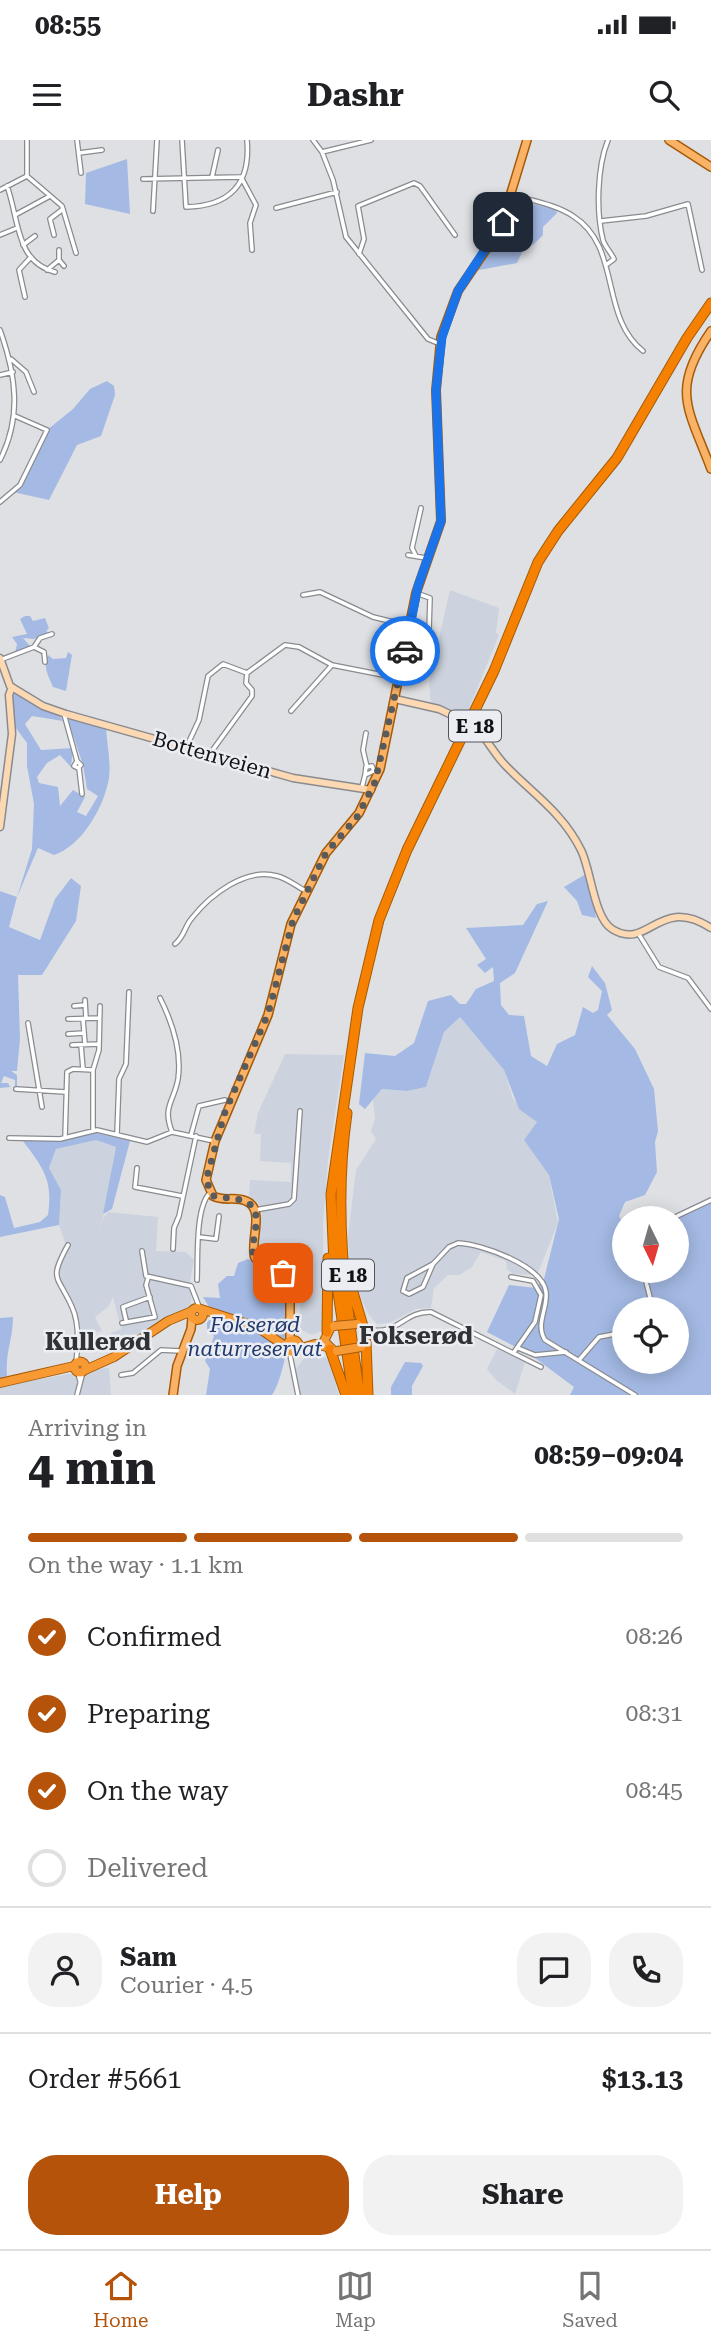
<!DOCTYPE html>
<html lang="en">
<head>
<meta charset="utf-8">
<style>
	:root { --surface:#fff; --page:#f2f2f2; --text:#202124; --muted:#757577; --line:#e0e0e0; --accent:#b45309 }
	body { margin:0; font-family:"Roboto Serif",serif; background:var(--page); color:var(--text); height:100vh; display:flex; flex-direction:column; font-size:26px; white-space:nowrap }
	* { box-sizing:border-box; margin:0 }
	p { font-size:23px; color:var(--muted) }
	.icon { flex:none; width:38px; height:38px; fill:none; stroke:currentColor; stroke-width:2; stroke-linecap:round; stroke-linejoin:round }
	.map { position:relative; height:1255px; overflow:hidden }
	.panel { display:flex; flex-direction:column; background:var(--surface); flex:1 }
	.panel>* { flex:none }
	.needle { width:46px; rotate:175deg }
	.tools { position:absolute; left:612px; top:1066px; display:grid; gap:14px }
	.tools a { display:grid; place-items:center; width:77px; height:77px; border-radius:50%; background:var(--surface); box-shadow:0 4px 18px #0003; font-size:35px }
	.pin { position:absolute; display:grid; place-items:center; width:60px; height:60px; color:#fff; margin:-30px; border-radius:14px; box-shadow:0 4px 10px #0006 }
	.courier { position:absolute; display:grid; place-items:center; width:70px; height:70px; margin:-35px; border:5px solid #1a73e8; border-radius:50%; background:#fff; color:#222; box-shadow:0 2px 9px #0007 }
	.summary em { font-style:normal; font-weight:700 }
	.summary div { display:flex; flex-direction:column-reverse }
	.summary { display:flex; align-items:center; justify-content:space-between; height:119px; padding:0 28px }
	h1 { font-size:46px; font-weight:700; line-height:52px }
	.bar { display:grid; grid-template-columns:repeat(4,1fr); gap:10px 7px; align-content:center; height:84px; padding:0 28px }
	.bar i { height:9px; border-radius:5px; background:var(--line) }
	.bar .on { background:var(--accent) }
	.bar p { grid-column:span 4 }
	.line { display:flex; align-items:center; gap:18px; padding:0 28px; border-top:2px solid var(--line) }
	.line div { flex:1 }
	.round { display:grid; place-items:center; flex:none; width:74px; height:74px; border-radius:28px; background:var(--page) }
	ol { padding:0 28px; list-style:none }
	li { display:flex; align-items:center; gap:21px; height:77px }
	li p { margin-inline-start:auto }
	li .icon { padding:7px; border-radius:50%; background:var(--accent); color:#fff; stroke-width:4 }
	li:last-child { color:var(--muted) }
	li i { width:38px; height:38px; border:4px solid var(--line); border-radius:50% }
	.primary-button { display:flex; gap:14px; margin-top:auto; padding:14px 28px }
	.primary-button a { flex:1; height:80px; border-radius:28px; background:var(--accent); color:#fff; font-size:28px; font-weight:700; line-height:80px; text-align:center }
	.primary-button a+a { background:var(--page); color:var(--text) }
	.status { display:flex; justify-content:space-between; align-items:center; height:49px; padding:0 35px; background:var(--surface); direction:ltr }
	.status svg { height:19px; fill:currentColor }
	header { display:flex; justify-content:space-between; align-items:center; height:91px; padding:0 28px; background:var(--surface); font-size:32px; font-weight:700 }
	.tabs { display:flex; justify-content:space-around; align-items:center; height:98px; border-top:2px solid var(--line); background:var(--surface); font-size:19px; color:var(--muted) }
	.tabs a { display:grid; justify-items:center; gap:4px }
	.tabs .on { color:var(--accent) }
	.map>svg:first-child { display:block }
	.built { fill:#cdd3de }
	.green { fill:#a4bae4; fill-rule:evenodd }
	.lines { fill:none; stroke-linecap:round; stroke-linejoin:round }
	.minor-casing { stroke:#898b8f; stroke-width:6 }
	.secondary-casing { stroke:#898b8f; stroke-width:9 }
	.primary-casing { stroke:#a65a07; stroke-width:10 }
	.trunk-casing { stroke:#a65a07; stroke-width:10 }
	.motorway-casing { stroke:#a65a07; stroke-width:11 }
	.minor { stroke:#fff; stroke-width:3.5 }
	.secondary { stroke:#fcd9b2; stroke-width:6 }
	.primary { stroke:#fab366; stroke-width:7 }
	.trunk { stroke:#f89a33; stroke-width:8 }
	.motorway { stroke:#f68100; stroke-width:9 }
	.secondary-bridge-casing { stroke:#898b8f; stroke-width:9; stroke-linecap:butt }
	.trunk-bridge-casing { stroke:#a65a07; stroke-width:10; stroke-linecap:butt }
	.secondary-bridge { stroke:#fcd9b2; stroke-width:6 }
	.trunk-bridge { stroke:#f89a33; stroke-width:8 }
	.done { stroke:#595a5c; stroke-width:7; stroke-dasharray:0 12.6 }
	.route { stroke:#1a73e8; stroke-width:9 }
	.labels { text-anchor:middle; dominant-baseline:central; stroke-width:5; stroke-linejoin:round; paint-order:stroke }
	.shield { fill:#ebedf2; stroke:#525456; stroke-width:2 }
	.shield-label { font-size:19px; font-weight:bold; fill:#111213 }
	.street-label { font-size:21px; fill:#111213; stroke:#ebedf2 }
	.park-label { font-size:21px; font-style:italic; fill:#213a6e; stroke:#ebedf2 }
	.quarter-label { font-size:24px; font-weight:bold; fill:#303235; stroke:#ebedf2 }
</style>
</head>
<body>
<div class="status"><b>08:55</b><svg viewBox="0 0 49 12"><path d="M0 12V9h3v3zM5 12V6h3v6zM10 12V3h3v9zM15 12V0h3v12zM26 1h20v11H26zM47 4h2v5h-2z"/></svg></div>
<header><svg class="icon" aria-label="menu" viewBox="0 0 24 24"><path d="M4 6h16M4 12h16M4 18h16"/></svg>Dashr<svg class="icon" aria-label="search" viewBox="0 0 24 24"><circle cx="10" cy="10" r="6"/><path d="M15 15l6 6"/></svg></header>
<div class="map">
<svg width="711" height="1255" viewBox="0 0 711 1255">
	<rect width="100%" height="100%" fill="#dee0e4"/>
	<path class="built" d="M450,450L499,468L496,493L499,495L465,578L431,565L429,543Z
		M460,877L504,930L513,959L537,982L525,1000L549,1035L558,1083L537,1135L513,1134L507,1129L506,1121L481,1112L472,1127L459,1135H448L434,1148L431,1168L416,1169L389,1183L377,1184L368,1174L357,1148L349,1121L348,1096L356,1030L376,999L371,991L375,979L373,960L382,949L407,951L426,947L444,892Z
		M285,914L344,915L328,1020L323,1084L324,1181L321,1191L312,1195L299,1189L301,1157L297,1141L259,1114L256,1105L262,1073L258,1063L249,1056L250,1040L291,1042V1023L260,1021L261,994H254L258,973Z
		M96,1000L116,1007L98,1103L103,1078L108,1072L158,1077L156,1111L186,1112L194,1120L189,1146L192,1152L190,1167L115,1209L109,1194L121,1189L113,1157L109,1166L95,1177L102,1191L80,1197L77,1172L60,1146L58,1130L66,1105L59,1085L61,1050L49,1028L56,1009Z
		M499,1205L526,1219L515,1254L496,1240L487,1229Z
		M307,1215L328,1218L339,1255H299L294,1231Z
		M109,1228L111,1255H0V1247L5,1245L69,1234L85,1235L92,1230Z"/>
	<path class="green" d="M127,19L130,74L85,64L86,33Z
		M514,60L556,69L557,73L543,87V95L533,105L525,106L517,123L474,131L500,95Z
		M107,241L114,246L115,255L101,296L77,305L49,360L13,352L20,345L47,290L73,269L90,249Z
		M25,476H30L33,481L45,478L49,488L46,491L50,493L34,499L23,498L31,507L15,513L17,504L12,497L27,494L20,479Z
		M68,512L72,515L66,551L53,547C49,536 42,527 48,515L53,519L66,518Z
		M12,548L54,570L62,579L63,581L32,576L25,584L41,610L73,608L71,627L60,615L47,623L37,637L39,643L58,647L60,666L73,650L85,657L77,672L86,676L98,656L87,649L83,625L68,580L72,578L106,588C107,605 112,627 108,643C102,670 81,706 54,715L38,708L17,757L9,787L40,800L55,759L71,738L81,746L76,781L42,835H18L20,899L17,931H11L17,935V946L15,948V940L4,936L1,943H8L10,947L0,948V751L17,757L32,709L34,664L27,626V603L15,587L9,557Z
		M586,734L589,735L596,778L582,775L577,761L564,747Z
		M548,761L515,833L500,843L501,865L509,875L524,876L531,916L547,926L557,904L575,895L583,867L593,873L598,870L602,851L588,837L592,826L605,843L612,870L607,875L635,909L654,949L658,991L655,1002L657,1032L645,1055L625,1062L619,1076L625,1087V1130H677V1078H671L680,1072L711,1062V1255H570L574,1247L531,1215L487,1192L509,1145L536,1148L544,1139L559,1079L549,1035L524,1000L537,982L519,969L504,930L460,877L444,892L426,947L407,951L382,949L365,969L359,964L365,913L395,916L414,903L428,861L451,855L460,864H466L476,849L494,841L493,827L485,833L477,825L486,819L466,788L523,785L537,764ZM625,1169H677V1222H625Z
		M92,992L130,1001L112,1069L103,1074L116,1007L96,1000L56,1009L49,1028L61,1050L59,1085L0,1097V1055L5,1057L14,1088L40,1082L48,1075C53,1040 44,1029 23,1001H60Z
		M248,1119C260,1127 280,1136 286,1149C296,1171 285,1236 272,1255H206L210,1229L205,1221L214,1196L207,1189V1183L209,1180H227L211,1170L203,1157L220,1158L218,1144L227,1136H234L238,1123Z
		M13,1177C13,1199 5,1213 7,1236L0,1238V1178Z
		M405,1222L421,1223L423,1226L412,1246V1255H391V1247Z"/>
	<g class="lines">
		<defs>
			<path id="minor" d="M77,0L81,33
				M182,0L186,67C229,66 251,45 247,0
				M313,0L322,12L333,40L346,97L428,199L440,204
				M322,12L371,0
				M79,13L102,10
				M27,36V0
				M212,37L218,10
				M143,39L241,37L256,65L250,83L252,110
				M7,46C19,78 15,122 55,132
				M0,50L27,36L62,66L76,113
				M512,55C532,61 555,64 573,76C622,107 599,176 643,211
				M276,68L337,52
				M153,71L157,0
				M15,75L50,56
				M601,81L646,76L688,64L702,130
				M0,95L17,88
				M54,95L50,79L63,69
				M23,105L35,96
				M359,114L364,99L358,66L414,43L420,46L455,95
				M59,120L64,126
				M606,125L614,119C611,112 605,107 603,100C596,72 597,27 608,0
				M47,130L59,120V110
				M25,157L19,130L30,118
				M0,190C16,235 22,277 0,320
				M11,219L26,232L34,252
				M0,235L13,232
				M0,362L20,345L47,290L15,276
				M408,415L426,418
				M416,416L412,408L421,368
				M416,453L430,458L429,490
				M303,455L320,452L373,477L410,486
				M34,507L44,512L45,522
				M406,508L418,511L416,536
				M0,520L34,507L40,498L52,494
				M291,571L332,525
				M64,574L77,621
				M366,593L363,610L367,627
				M186,608L199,580L208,536L223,524L247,533L285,505L299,507L332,525L398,538
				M209,615L252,556V550L246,543L247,533
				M77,621L81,625L78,628L74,626Z
				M79,628L82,654
				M362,647L365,635L374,631L372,626L366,627L365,635
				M638,793L659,827L688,838L711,869
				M175,804C185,796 184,787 192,778C210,755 246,727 277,736C287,738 297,747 306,751
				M160,858C172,882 182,912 178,939C174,962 162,966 172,992
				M85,860L86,878
				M74,866L85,865
				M68,879L99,878
				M83,879L85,904
				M28,883L42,967
				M68,894L84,893
				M72,905L99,904
				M81,905L83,929
				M16,949L65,952
				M93,990V930L99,910L100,866
				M117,994L119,939L126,924L129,852
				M191,995L199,966L225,960
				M9,998L60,999L97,990L147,1002L172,992L214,1001
				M65,998L67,932L73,929L93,930
				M137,1028L135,1047L182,1056
				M255,1070L289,1064L294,1059L300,971
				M673,1078L711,1060
				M199,1097L216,1099L219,1076
				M68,1105C48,1141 58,1135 72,1167C79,1182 78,1207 76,1223
				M173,1109L174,1088L179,1076L196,996
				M142,1111L146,1136L191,1146L200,1169
				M433,1124L423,1147L409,1154L403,1151L407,1138L433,1124L449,1107L458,1103C482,1104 543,1126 546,1152C548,1169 535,1184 545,1200L635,1255
				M643,1130L653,1169
				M511,1137L533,1141L541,1155L535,1182L514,1212
				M197,1140C198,1119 195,1067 210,1053
				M302,1143L290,1148L293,1145Z
				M126,1180L123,1167L150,1157
				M122,1183L155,1177L146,1145L148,1138
				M367,1189C398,1197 403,1171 431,1172L541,1227
				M368,1198L377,1193
				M518,1208L535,1215L566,1212
				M289,1210L298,1255
				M579,1220L599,1197L625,1192
				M78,1233L80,1241
				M121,1235L133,1233L161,1210L180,1211
				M77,1255L83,1232"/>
			<path id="secondary" d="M0,518L10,546L43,566L66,574L293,638L371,650
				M395,559L439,569L462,580
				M480,592C489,603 496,616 506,626C533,654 563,673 581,710C591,730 594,778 612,789C649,812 658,754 711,788
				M0,687L12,594L9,555L12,547"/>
			<path id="primary" d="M669,0L711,27
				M711,191C670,250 688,268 711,329
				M290,1201V1148L281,1136L255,1118C249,1102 266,1069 246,1061C235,1056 224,1062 213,1056L206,1040L215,1001L268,875L291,784L326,713L359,673L380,629L416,453L441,381L436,250L441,197L458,151L500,89L527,0
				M173,1255L177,1226L191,1189L192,1178"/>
			<path id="trunk" d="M191 1174a6 6 0 1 1 12 0a6 6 0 1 1-12 0Z
				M201,1169L257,1187L288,1208
				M330,1189L324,1201L334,1211
				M287 1206a6 6 0 1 1 12 0a6 6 0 1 1-12 0Z
				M298,1209L315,1204L327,1207
				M74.5 1227a5.5 5.5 0 1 1 11 0a5.5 5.5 0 1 1-11 0Z
				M85,1230L114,1217L168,1181L192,1171
				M0,1243L74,1226"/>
			<path id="motorway" d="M347,973C333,1072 345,1157 360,1255
				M345,1125L363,1186
				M327,1192L328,1118
				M366,1202L368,1255
				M330,1209L346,1255
				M353,1255L334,1125L331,1054L358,868L379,780L407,710L494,531L538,422L558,391L617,318L687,198L711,163"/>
		</defs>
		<use href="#minor" class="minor-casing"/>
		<use href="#secondary" class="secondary-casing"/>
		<use href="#primary" class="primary-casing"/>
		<use href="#trunk" class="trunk-casing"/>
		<use href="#motorway" class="motorway-casing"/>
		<use href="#minor" class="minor"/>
		<use href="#secondary" class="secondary"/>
		<use href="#primary" class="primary"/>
		<use href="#trunk" class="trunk"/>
		<use href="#motorway" class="motorway"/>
		<defs>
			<path id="secondary-bridge" d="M462,580L480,592"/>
			<path id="trunk-bridge" d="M334,1186L357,1184
				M337,1211L361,1207"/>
		</defs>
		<use href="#secondary-bridge" class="secondary-bridge-casing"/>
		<use href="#trunk-bridge" class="trunk-bridge-casing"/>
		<use href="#secondary-bridge" class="secondary-bridge"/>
		<use href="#trunk-bridge" class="trunk-bridge"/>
	</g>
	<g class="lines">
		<path class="done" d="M283,1133L259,1121L252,1111L257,1079L253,1066L242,1060L213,1056L206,1040L225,972L268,874L293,780L326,713L357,677L375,642L405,511"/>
		<path class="route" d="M405,511L418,446L441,381L436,250L442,197L458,151L503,82"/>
	</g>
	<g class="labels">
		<g class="shield">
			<rect x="449" y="570.5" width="52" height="31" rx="5"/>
			<rect x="322" y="1119.5" width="52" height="31" rx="5"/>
		</g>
		<g class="shield-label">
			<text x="475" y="586">E 18</text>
			<text x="348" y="1135">E 18</text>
		</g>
		<g class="street-label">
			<text transform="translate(212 615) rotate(16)">Bottenveien</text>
		</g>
		<g class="park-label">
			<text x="255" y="1185">Fokserød<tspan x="255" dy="24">naturreservat</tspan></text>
		</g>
		<g class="quarter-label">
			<text x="416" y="1196">Fokserød</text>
			<text x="98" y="1202">Kullerød</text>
		</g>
	</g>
</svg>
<div class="tools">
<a><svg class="needle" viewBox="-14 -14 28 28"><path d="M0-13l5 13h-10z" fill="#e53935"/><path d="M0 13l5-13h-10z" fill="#757577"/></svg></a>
<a><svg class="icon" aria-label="locate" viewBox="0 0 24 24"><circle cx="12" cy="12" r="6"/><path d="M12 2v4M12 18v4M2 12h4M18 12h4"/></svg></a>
</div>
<div class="pin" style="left:283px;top:1133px;background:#ea580c"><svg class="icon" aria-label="bag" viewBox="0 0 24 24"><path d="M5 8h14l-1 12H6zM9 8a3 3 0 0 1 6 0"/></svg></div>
<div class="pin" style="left:503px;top:82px;background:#1f2937"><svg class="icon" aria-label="home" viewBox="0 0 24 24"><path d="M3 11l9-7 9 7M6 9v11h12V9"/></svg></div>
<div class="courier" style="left:405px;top:511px"><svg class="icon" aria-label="car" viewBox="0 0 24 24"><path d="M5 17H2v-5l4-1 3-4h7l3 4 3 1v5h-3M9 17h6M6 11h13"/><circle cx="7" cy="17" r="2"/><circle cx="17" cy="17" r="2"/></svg></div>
</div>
<section class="panel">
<div class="summary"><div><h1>4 min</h1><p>Arriving in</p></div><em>08:59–09:04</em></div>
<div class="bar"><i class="on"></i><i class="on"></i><i class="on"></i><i></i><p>On the way · 1.1 km</p></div>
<ol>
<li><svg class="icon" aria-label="check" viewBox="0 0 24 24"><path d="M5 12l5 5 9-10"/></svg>Confirmed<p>08:26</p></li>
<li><svg class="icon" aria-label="check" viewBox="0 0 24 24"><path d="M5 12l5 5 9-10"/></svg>Preparing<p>08:31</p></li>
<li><svg class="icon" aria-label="check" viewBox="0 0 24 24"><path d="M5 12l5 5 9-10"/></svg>On the way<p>08:45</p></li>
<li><i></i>Delivered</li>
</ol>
<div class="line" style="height:126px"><a class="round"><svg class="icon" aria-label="person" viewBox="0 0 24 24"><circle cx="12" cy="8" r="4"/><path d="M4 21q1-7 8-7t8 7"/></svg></a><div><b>Sam</b><p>Courier · 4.5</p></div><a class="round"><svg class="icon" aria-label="chat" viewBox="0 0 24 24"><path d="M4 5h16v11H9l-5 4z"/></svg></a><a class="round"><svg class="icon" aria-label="phone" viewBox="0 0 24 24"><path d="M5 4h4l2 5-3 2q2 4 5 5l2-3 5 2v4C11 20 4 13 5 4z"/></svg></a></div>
<div class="line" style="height:91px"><div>Order #5661</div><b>$13.13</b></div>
<div class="primary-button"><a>Help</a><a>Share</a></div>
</section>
<nav class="tabs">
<a class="on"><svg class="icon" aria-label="home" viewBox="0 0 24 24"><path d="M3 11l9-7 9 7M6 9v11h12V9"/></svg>Home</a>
<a><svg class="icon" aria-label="map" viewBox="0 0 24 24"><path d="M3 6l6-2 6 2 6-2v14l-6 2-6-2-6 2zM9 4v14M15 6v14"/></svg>Map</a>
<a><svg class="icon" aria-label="saved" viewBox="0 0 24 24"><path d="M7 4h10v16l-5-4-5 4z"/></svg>Saved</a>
</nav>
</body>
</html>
